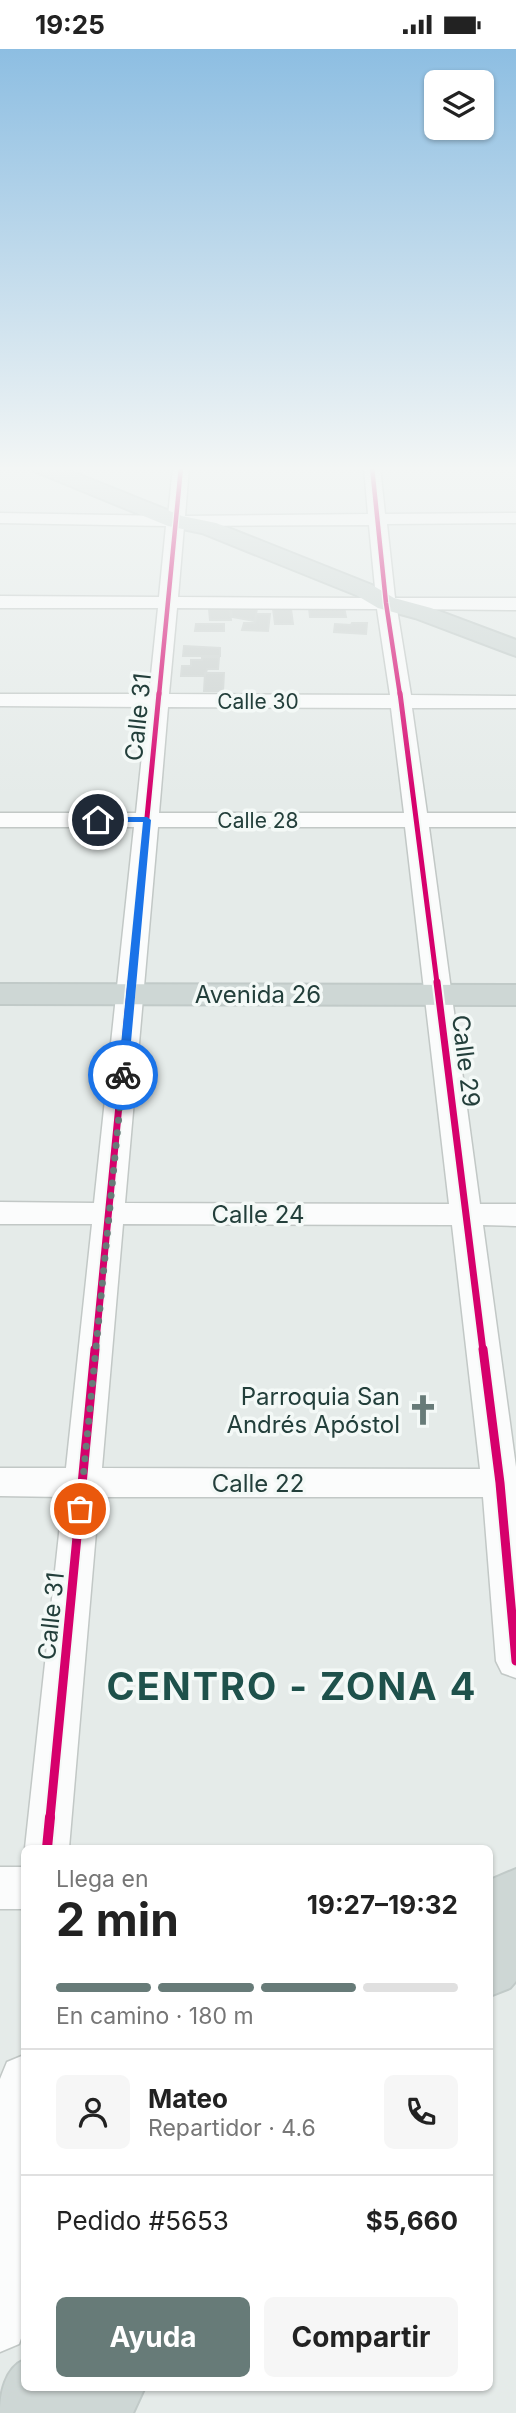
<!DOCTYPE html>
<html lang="es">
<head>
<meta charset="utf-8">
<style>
	:root { --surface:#fff; --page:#f6f6f6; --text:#222; --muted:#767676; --line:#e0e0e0; --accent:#677b78 }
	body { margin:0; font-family:Inter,sans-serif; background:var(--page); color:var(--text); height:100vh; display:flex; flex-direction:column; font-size:26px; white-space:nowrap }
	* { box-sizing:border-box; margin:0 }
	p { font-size:23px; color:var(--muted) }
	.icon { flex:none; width:38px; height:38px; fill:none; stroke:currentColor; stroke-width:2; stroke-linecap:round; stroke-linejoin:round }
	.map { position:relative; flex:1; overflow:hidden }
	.sheet { position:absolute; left:21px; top:1796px; width:472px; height:546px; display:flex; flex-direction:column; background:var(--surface); border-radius:10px; box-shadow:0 2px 5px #0004 }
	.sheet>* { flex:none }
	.controls { position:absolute; left:424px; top:21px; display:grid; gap:14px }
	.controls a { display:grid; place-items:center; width:70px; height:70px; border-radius:10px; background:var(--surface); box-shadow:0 2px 5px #0004; font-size:35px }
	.pin { position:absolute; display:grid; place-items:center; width:60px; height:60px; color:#fff; margin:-30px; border:4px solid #fff; border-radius:50%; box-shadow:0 2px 7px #0007 }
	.courier { position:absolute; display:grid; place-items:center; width:70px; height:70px; margin:-35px; border:5px solid #1a73e8; border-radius:50%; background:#fff; color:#222; box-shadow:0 2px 9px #0007 }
	.overview em { font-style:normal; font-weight:700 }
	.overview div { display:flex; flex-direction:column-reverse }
	.overview { display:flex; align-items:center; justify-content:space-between; height:119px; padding:0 35px }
	h1 { font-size:46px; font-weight:700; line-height:52px }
	.bar { display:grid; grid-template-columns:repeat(4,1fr); gap:10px 7px; align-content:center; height:84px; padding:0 35px }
	.bar i { height:9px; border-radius:5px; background:var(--line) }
	.bar .current { background:var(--accent) }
	.bar p { grid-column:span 4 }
	.line { display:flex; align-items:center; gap:18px; padding:0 35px; border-top:2px solid var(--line) }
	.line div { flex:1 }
	.round { display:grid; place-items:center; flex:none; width:74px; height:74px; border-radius:10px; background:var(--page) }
	.button { display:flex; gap:14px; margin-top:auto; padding:14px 35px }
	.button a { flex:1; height:80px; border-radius:10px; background:var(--accent); color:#fff; font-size:28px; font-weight:700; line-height:80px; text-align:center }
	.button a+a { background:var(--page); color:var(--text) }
	.status { display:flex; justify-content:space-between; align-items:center; height:49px; padding:0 35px; background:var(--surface); direction:ltr }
	.status svg { height:19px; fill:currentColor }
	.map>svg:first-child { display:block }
	.building { fill:#ccd2d0; stroke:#ced4d2; stroke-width:2 }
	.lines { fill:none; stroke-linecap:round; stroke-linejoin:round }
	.minor-casing { stroke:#c2c8c6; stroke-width:3 }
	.major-casing { stroke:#c1cac8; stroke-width:4 }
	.minor { fill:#fbfcfc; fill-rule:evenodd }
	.major { fill:#ced7d5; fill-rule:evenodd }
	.cycleway-far4-casing { stroke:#f4f9f7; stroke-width:7 }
	.cycleway-far3-casing { stroke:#f4f9f7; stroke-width:9 }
	.cycleway-far2-casing { stroke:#f4f9f7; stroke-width:11 }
	.cycleway-far1-casing { stroke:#f4f9f7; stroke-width:13 }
	.cycleway-casing { stroke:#f4f9f7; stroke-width:15 }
	.cycleway-far4 { stroke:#d6006c; stroke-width:4.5 }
	.cycleway-far3 { stroke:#d6006c; stroke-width:5 }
	.cycleway-far2 { stroke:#d6006c; stroke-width:7 }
	.cycleway-far1 { stroke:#d6006c; stroke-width:9 }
	.cycleway { stroke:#d6006c; stroke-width:10 }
	.route { fill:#1a73e8 }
	.done { stroke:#677b78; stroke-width:7; stroke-dasharray:0 12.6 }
	.labels { text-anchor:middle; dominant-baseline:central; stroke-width:7; stroke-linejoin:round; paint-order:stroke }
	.far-street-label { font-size:21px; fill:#233f3b; stroke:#f4f9f7 }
	.street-label { font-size:24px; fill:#233f3b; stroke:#f4f9f7 }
	.poi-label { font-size:24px; fill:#233f3b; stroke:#f4f9f7; text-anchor:end }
	.near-district-label { font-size:38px; font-weight:bold; letter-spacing:2px; fill:#1e514b; stroke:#f4f9f7 }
</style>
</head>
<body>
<div class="status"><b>19:25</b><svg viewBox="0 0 49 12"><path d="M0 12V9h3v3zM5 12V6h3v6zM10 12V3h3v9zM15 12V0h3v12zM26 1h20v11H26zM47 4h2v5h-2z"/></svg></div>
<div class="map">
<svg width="516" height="2364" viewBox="0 0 516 2364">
	<rect width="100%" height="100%" fill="#e5ebe9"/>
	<path class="building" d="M344,558L346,568H310L309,559Z
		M230,559L231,571H210L209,560Z
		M257,559L255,572L232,568L231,560Z
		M273,560H291L293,575H275Z
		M256,565H270L268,582L242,581L244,574H255Z
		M352,574H367L366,585L334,583L335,575L351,576Z
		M196,575H224V582H195Z
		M184,597L220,599V607H183Z
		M202,608H219L218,620H207L205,627H181L182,617H191V611H202Z
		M205,624H224L223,642H204Z"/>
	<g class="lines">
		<defs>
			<path id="minor" d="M173,418H189L185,467L368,465L364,418H380L385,465L516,464V474L387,475L395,549H516V561L397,560L411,646L516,647V659H412L427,764H516V778H429L480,1155H516V1177L483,1176L516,1418V1629L502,1624L496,1612L483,1448H99L69,1799H25L63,1448L0,1447V1419H66L92,1175H0V1153L94,1154L134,778H0V764H136L147,658L0,657V645H149L158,559H0V547L159,548L166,477L0,474V464L168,467ZM369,476L376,549L178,548L184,477ZM177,559L377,560L390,646L169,645ZM168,658L391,659L404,764H159ZM158,778H405L449,1155L125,1154ZM123,1175L452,1176L480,1420L102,1419Z
				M0,1818H24V1860H0Z
				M24,2006V2281L19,2295L0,2303V2030L7,2013Z"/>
			<path id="major" d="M31,418H60L182,467L216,474L372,536L394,549L431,559L516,591V607L415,569L378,559L356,546L202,484L168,477L34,422Z
				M0,935L516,936V956L0,955Z
				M516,1820V1932L510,1939L490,1947V1831Z
				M24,2311V2338H145L133,2364H0C0,2345 5,2319 24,2311Z"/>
		</defs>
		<use href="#minor" class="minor-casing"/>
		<use href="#major" class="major-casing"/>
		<use href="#minor" class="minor"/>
		<use href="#major" class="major"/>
		<defs>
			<path id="cycleway-far4" d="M372,418L386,554L400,646
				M159,646L181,418"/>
			<path id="cycleway-far3" d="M400,644L437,934
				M131,934L159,644"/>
			<path id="cycleway-far2" d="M437,933L483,1302
				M95,1302L131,933"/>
			<path id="cycleway-far1" d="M483,1300L500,1434L516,1612
				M50,1769L95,1300"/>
			<path id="cycleway" d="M47,1799L50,1768"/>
		</defs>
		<use href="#cycleway-far4" class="cycleway-far4-casing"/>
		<use href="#cycleway-far3" class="cycleway-far3-casing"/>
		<use href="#cycleway-far2" class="cycleway-far2-casing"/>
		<use href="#cycleway-far1" class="cycleway-far1-casing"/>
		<use href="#cycleway" class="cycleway-casing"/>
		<use href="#cycleway-far4" class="cycleway-far4"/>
		<use href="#cycleway-far3" class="cycleway-far3"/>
		<use href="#cycleway-far2" class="cycleway-far2"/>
		<use href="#cycleway-far1" class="cycleway-far1"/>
		<use href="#cycleway" class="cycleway"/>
	</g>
	<linearGradient id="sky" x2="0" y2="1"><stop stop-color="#8dbee2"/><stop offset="0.56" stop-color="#f3f6f5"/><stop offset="1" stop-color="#f3f6f5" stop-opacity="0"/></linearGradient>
	<rect width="516" height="749" fill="url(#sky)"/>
	<path class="route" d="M147,768L151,771L128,1026L123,1029L118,1026L143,773H98L94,771L98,768Z"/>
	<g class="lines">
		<path class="done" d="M80,1460L123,1026"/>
	</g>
	<defs>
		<symbol id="church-bare" viewBox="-9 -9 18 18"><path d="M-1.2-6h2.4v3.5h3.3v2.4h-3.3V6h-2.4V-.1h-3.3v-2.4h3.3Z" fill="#677b78" stroke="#f4f9f7" stroke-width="2.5" paint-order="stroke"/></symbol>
	</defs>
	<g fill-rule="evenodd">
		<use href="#church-bare" x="401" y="1339" width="44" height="44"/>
	</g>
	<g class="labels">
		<g class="far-street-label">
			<text x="258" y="652">Calle 30</text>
			<text x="258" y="771">Calle 28</text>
		</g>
		<g class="street-label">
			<text transform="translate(138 668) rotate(-84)">Calle 31</text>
			<text x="258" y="945">Avenida 26</text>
			<text transform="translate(466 1012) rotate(83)">Calle 29</text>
			<text x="258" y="1165">Calle 24</text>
			<text x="258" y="1434">Calle 22</text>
			<text transform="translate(51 1567) rotate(-84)">Calle 31</text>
		</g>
		<g class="poi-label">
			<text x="400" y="1347">Parroquia San<tspan x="400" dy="28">Andrés Apóstol</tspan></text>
		</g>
		<g class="near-district-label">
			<text x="292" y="1637">CENTRO - ZONA 4</text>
		</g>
	</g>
</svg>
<div class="controls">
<a><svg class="icon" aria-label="layers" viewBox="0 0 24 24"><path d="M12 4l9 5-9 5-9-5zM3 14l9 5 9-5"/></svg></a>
</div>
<div class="pin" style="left:80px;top:1460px;background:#ea580c"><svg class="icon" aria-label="bag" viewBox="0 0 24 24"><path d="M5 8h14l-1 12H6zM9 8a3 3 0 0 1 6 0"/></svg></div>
<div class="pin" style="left:98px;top:771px;background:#1f2937"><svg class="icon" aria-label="home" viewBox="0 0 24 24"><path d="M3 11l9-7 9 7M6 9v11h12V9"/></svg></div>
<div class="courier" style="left:123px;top:1026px"><svg class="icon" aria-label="bike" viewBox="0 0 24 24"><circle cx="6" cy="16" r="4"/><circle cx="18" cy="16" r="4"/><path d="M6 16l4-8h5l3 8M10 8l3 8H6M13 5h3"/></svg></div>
<section class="sheet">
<div class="overview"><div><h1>2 min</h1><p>Llega en</p></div><em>19:27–19:32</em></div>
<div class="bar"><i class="current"></i><i class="current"></i><i class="current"></i><i></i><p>En camino · 180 m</p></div>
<div class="line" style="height:126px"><a class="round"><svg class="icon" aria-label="person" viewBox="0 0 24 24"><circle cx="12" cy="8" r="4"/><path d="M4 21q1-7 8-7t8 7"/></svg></a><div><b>Mateo</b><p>Repartidor · 4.6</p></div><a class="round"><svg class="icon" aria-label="phone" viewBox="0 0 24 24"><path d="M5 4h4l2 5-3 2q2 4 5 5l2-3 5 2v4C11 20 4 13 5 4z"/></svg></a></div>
<div class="line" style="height:91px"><div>Pedido #5653</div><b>$5,660</b></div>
<div class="button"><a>Ayuda</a><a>Compartir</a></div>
</section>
</div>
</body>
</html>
